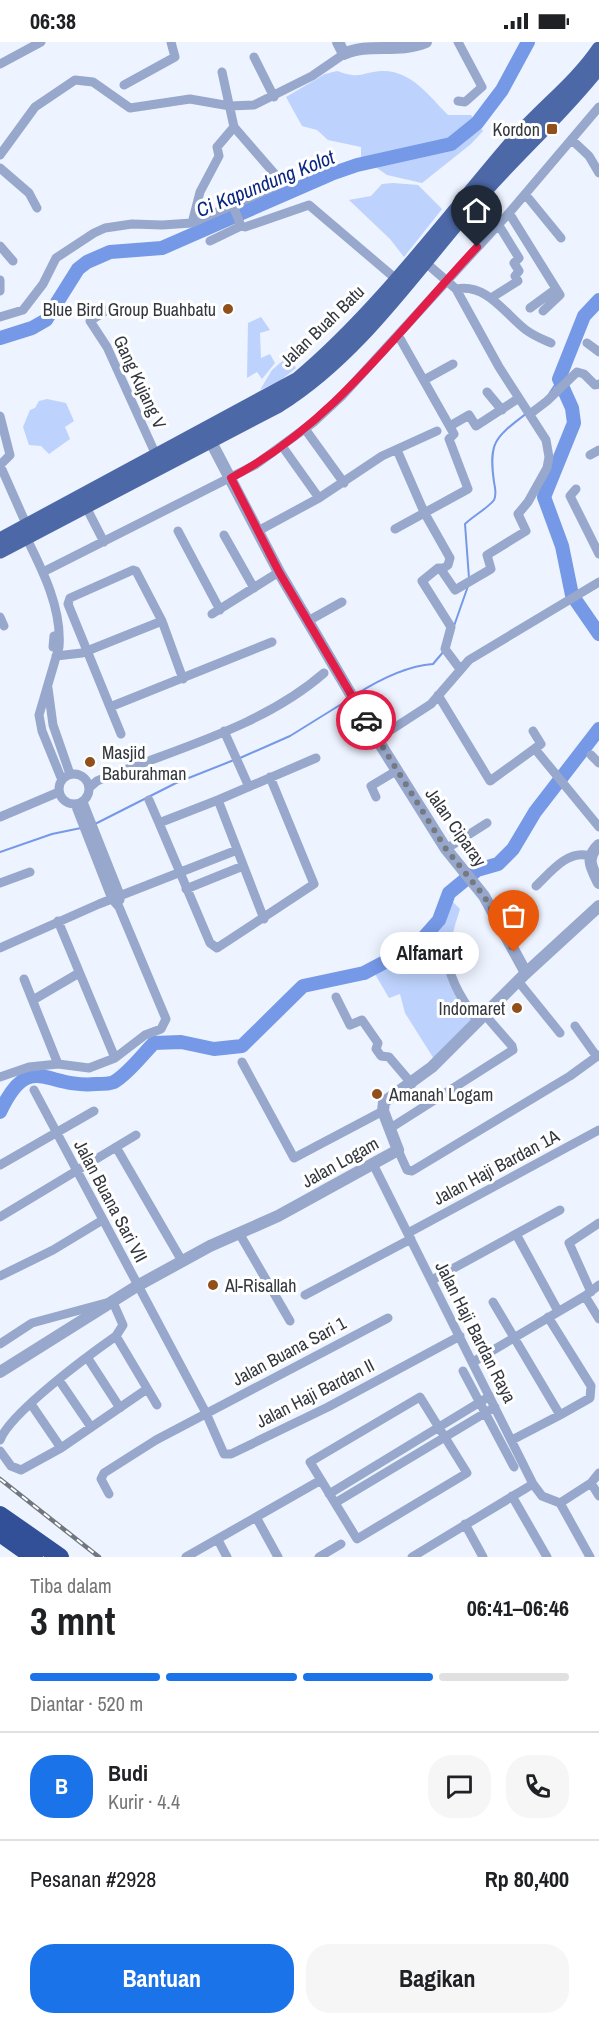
<!DOCTYPE html>
<html lang="id">
<head>
<meta charset="utf-8">
<style>
	:root { --surface:#fff; --page:#f6f6f6; --text:#202124; --muted:#757577; --line:#e0e0e0; --accent:#1a73e8 }
	body { margin:0; font-family:"Archivo Narrow",sans-serif; background:var(--page); color:var(--text); height:100vh; display:flex; flex-direction:column; font-size:22px; white-space:nowrap }
	* { box-sizing:border-box; margin:0 }
	p { font-size:20px; color:var(--muted) }
	.icon { flex:none; width:33px; height:33px; fill:none; stroke:currentColor; stroke-width:2; stroke-linecap:round; stroke-linejoin:round }
	.map { position:relative; height:1515px; overflow:hidden }
	.side { display:flex; flex-direction:column; background:var(--surface); flex:1 }
	.side>* { flex:none }
	.pin { position:absolute; display:grid; place-items:center; width:51px; height:51px; color:#fff; margin:-62px -26px; border-radius:50% 50% 50% 0; rotate:-45deg; box-shadow:0 0 6px #0007 }
	.pin .icon { rotate:45deg }
	.courier { position:absolute; display:grid; place-items:center; width:60px; height:60px; margin:-30px; border:4px solid #e11d48; border-radius:50%; background:#fff; color:#222; box-shadow:0 2px 8px #0007 }
	.bubble { position:absolute; height:42px; border-radius:21px; background:var(--surface); box-shadow:0 3px 15px #0003; font-size:20px; font-weight:800; line-height:42px; text-align:center }
	.head em { font-style:normal; font-weight:800 }
	.head div { display:flex; flex-direction:column-reverse }
	.head { display:flex; align-items:center; justify-content:space-between; height:102px; padding:0 30px }
	h1 { font-size:39px; font-weight:800; line-height:45px }
	.bar { display:grid; grid-template-columns:repeat(4,1fr); gap:9px 6px; align-content:center; height:72px; padding:0 30px }
	.bar i { height:8px; border-radius:4px; background:var(--line) }
	.bar .on { background:var(--accent) }
	.bar p { grid-column:span 4 }
	.line { display:flex; align-items:center; gap:15px; padding:0 30px; border-top:2px solid var(--line) }
	.line div { flex:1 }
	.round { display:grid; place-items:center; flex:none; width:63px; height:63px; border-radius:24px; background:var(--page) }
	.cta { display:flex; gap:12px; margin-top:auto; padding:12px 30px }
	.cta a { flex:1; height:69px; border-radius:24px; background:var(--accent); color:#fff; font-size:24px; font-weight:800; line-height:69px; text-align:center }
	.cta a+a { background:var(--page); color:var(--text) }
	.status { display:flex; justify-content:space-between; align-items:center; height:42px; padding:0 30px; background:var(--surface); direction:ltr }
	.status svg { height:16px; fill:currentColor }
	.map>svg:first-child { display:block }
	.green { fill:#bdd2fc }
	.lines { fill:none; stroke-linecap:round; stroke-linejoin:round }
	.stream { stroke:#7598e7; stroke-width:2 }
	.river { stroke:#7598e7; stroke-width:14 }
	.minor { stroke:#97a8cc; stroke-width:9 }
	.tertiary { stroke:#97a8cc; stroke-width:12 }
	.primary { stroke:#4c68a7; stroke-width:15 }
	.motorway { stroke:#325098; stroke-width:18 }
	.rail-casing { stroke:#72777f; stroke-width:4.5 }
	.rail { stroke:#fff; stroke-width:2; stroke-dasharray:7; stroke-linecap:butt }
	.done { stroke:#747982; stroke-width:6; stroke-dasharray:0 10.8 }
	.route { stroke:#e11d48; stroke-width:8 }
	.poi-dot { fill:#904f1b; stroke:#fff; stroke-width:2 }
	.labels { text-anchor:middle; dominant-baseline:central; stroke-width:6; stroke-linejoin:round; paint-order:stroke }
	.poi-label { font-size:18px; fill:#33373e; stroke:#fff; text-anchor:end }
	.street-label { font-size:18px; fill:#33373e; stroke:#fff }
	.water-label { font-size:20px; font-style:italic; fill:#0a2680; stroke:#fff }
</style>
</head>
<body>
<div class="status"><b>06:38</b><svg viewBox="0 0 49 12"><path d="M0 12V9h3v3zM5 12V6h3v6zM10 12V3h3v9zM15 12V0h3v12zM26 1h20v11H26zM47 4h2v5h-2z"/></svg></div>
<div class="map">
<svg width="599" height="1515" viewBox="0 0 599 1515">
	<rect width="100%" height="100%" fill="#edf3ff"/>
	<path class="green" d="M337,29C362,38 361,30 383,29C412,29 429,54 448,73H471L483,89L471,102L422,141L387,133L361,115V105L328,98L317,88L302,84L286,55L325,32Z
		M393,141L418,143L442,167L404,215L390,197L349,158L371,154L382,142Z
		M261,275L270,288L260,291L261,316L270,312L275,321L262,337L257,330L247,336L248,281Z
		M287,315L296,326L281,338L260,348L272,328Z
		M47,357L66,361L74,379L65,385L70,397L49,412L41,404L29,403L23,385L30,368L35,366L39,359Z
		M450,857L460,867C442,923 447,925 474,975L434,1017L405,971L400,952L389,956L375,932L430,897Z"/>
	<g class="lines">
		<path class="stream" d="M549,352L559,337
			M469,536L465,482C473,474 488,466 494,458C497,452 495,446 494,440C488,399 496,395 527,371
			M454,584L468,544
			M355,653C377,639 406,624 433,622L444,609
			M240,716L290,694L348,658
			M95,782L176,741L234,718
			M0,810L52,792L81,786"/>
		<path class="river" d="M599,258L584,274L559,337L572,366L574,381L544,455L562,504L572,553L599,592
			M0,296L32,286L46,278L78,227L87,220L110,210L162,206L331,132L357,123L451,102L477,81L502,48L528,0
			M0,1070C30,1007 46,1047 96,1042C101,1042 109,1042 114,1040C129,1031 142,1013 154,1001L181,1000L214,1007L242,1004L303,944L364,931L417,903L439,878L449,851L477,828L498,822L513,807L535,770L599,687"/>
		<path class="minor" d="M254,15L274,55
			M0,22L41,0
			M124,43L175,15L171,0
			M458,59L465,60L482,45L458,0
			M572,98L589,114L599,131
			M0,113L35,65L75,38L93,40L130,66L190,57L230,64L254,63L312,34L344,12
			M0,126L29,151L37,166
			M525,152L561,196
			M232,161L241,184L245,185L309,163L396,237
			M509,171L560,253L543,269
			M192,181L200,150L219,114L217,105L234,85
			M210,199L241,184
			M0,204L13,219
			M425,220L456,247L499,325L546,398L549,415L547,426L528,460L518,472L526,489L487,513L491,527L455,548L440,526
			M0,238V249
			M456,247C487,241 505,272 526,288C534,294 542,297 551,301
			M491,256L518,239L515,234L519,229L514,221L519,216L498,182
			M112,265L90,279L107,305L156,413
			M530,266L556,247
			M0,275L23,268L43,242L56,216L94,191L105,186L132,182L162,183L192,181L278,143L280,138L234,85L222,30
			M587,301L599,310
			M424,338L453,322
			M487,350L502,368
			M530,372L547,359L577,330L584,332L595,343L599,342
			M0,374L10,413L0,423L27,484
			M450,384L469,373L476,384L519,356
			M305,387L344,441
			M282,404L319,456
			M397,408L424,470L450,516L448,523L442,527L438,526L422,539L451,585L445,607L460,627
			M590,413L599,408
			M576,447L570,454L599,512
			M86,465L104,500
			M395,487L468,447L449,397L454,392L398,293
			M178,489L220,568
			M258,489L319,456L382,414L437,389
			M224,493L254,546
			M26,495C43,529 62,567 59,605L39,673L42,689L62,738
			M43,530L255,423L314,380L342,354L509,171L599,65
			M212,572L279,530
			M0,575L4,584
			M308,579L342,560
			M53,605L54,594
			M56,614L82,611L162,579
			M48,646L53,683L70,732
			M438,653L490,739L541,702L533,689
			M110,665L272,600
			M224,689L249,745
			M121,692L68,562L70,556L133,528L136,529L162,579L183,637
			M377,697L431,662L469,618L599,540
			M535,707L599,785
			M591,713L599,721
			M59 747a15 15 0 1 1 30 0a15 15 0 1 1-30 0Z
			M90,745L97,739C173,707 261,686 324,631
			M376,755L371,744L396,729
			M149,758L159,781
			M218,758L159,781L210,901L217,906L314,842L270,735
			M83,760L120,853V858
			M75,762L112,857L119,865L166,977L161,987L145,993L115,1016
			M0,775L59,750
			M446,807L487,781
			M0,841L30,830
			M536,844C550,831 568,807 589,814
			M186,847L243,824
			M264,877L218,758L316,716
			M445,903C447,934 460,955 478,980
			M0,906L99,862L237,808
			M24,937L58,1022
			M518,939L560,991
			M336,955L350,983L362,978L378,1001L376,1007L381,1014L389,1015L412,1042
			M33,958L79,931
			M575,984L597,1015
			M242,1020L294,1116L383,1069
			M0,1035L29,1025L58,1022L89,1026L115,1016L58,879
			M34,1048L206,1371L224,1412H231L328,1365L460,1294
			M389,1087L513,1008L512,1004L485,973
			M116,1105L182,1219
			M398,1108L407,1128L412,1129L570,1034L599,1013
			M373,1122L533,1442L542,1454L560,1461
			M0,1123L94,1069
			M0,1175L136,1093
			M239,1191L290,1279
			M408,1191L599,1088
			M516,1192L558,1269
			M0,1234L53,1208L101,1179
			M432,1238L560,1168
			M591,1250L569,1201L599,1181
			M305,1253L411,1197
			M585,1254L599,1277
			M112,1258L123,1283L116,1294L157,1363
			M493,1260L560,1373L590,1356L591,1344L548,1275
			M0,1302L32,1281L106,1261
			M87,1315L120,1366
			M473,1320L585,1254L599,1243
			M463,1329L514,1425
			M59,1338L91,1385
			M420,1355L467,1431L357,1497L310,1420Z
			M31,1362L61,1406
			M0,1398C11,1370 89,1313 116,1294
			M512,1398L560,1373
			M0,1409L11,1424L21,1428L61,1406L147,1347
			M591,1441L599,1454
			M109,1452L101,1437L104,1431L156,1398L388,1276
			M329,1452L490,1354
			M512,1454L547,1515
			M335,1461L495,1365
			M560,1461L590,1515
			M560,1461L591,1441L599,1431
			M256,1475L278,1515
			M465,1482L483,1515
			M218,1498L227,1515
			M186,1515L321,1438
			M319,1515L341,1502
			M412,1515L533,1442"/>
		<path class="tertiary" d="M338,0L344,12C368,0 398,12 426,0
			M210,398L279,530L377,697L446,807L484,854L526,931
			M599,803C585,816 591,825 599,841
			M0,1330L137,1244L210,1204L278,1174L398,1108L383,1069L384,1060L432,1025L526,931L599,864"/>
		<path class="primary" d="M0,498L298,337C377,271 447,176 515,97C542,66 576,41 599,7
			M0,509L279,363C362,311 417,225 481,153C519,110 563,71 599,25"/>
		<path class="motorway" d="M0,1473L60,1515
			M0,1491L34,1515"/>
		<defs>
			<path id="rail" d="M0,1437L99,1515"/>
		</defs>
		<use href="#rail" class="rail-casing"/>
		<use href="#rail" class="rail"/>
	</g>
	<g class="lines">
		<path class="done" d="M366,678L446,807L484,854L514,910"/>
		<path class="route" d="M366,678L279,530L231,436C332,383 400,287 477,205"/>
	</g>
	<g class="poi-dot">
		<rect x="546" y="81" width="12" height="12" rx="3"/>
		<circle cx="228" cy="267" r="6"/>
		<circle cx="90" cy="720" r="6"/>
		<circle cx="517" cy="966" r="6"/>
		<circle cx="377" cy="1052" r="6"/>
		<circle cx="213" cy="1243" r="6"/>
	</g>
	<g class="labels">
		<g class="poi-label">
			<text x="540" y="87">Kordon</text>
			<text x="216" y="267">Blue Bird Group Buahbatu</text>
			<text x="102" y="710" text-anchor="start">Masjid<tspan x="102" dy="21">Baburahman</tspan></text>
			<text x="505" y="966">Indomaret</text>
			<text x="389" y="1052" text-anchor="start">Amanah Logam</text>
			<text x="225" y="1243" text-anchor="start">Al-Risallah</text>
		</g>
		<g class="street-label">
			<text transform="translate(322 284) rotate(-44)">Jalan Buah Batu</text>
			<text transform="translate(140 340) rotate(65)">Gang Kujang V</text>
			<text transform="translate(456 785) rotate(55)">Jalan Ciparay</text>
			<text transform="translate(340 1120) rotate(-29)">Jalan Logam</text>
			<text transform="translate(496 1125) rotate(-28)">Jalan Haji Bardan 1A</text>
			<text transform="translate(111 1159) rotate(62)">Jalan Buana Sari VII</text>
			<text transform="translate(476 1290) rotate(63)">Jalan Haji Bardan Raya</text>
			<text transform="translate(289 1309) rotate(-28)">Jalan Buana Sari 1</text>
			<text transform="translate(315 1351) rotate(-27)">Jalan Haji Bardan II</text>
		</g>
		<g class="water-label">
			<text transform="translate(265 141) rotate(-22)">Ci Kapundung Kolot</text>
		</g>
	</g>
</svg>
<div class="pin" style="left:514px;top:910px;background:#ea580c"><svg class="icon" aria-label="bag" viewBox="0 0 24 24"><path d="M5 8h14l-1 12H6zM9 8a3 3 0 0 1 6 0"/></svg></div>
<div class="pin" style="left:477px;top:205px;background:#1f2937"><svg class="icon" aria-label="home" viewBox="0 0 24 24"><path d="M3 11l9-7 9 7M6 9v11h12V9"/></svg></div>
<div class="courier" style="left:366px;top:678px"><svg class="icon" aria-label="car" viewBox="0 0 24 24"><path d="M5 17H2v-5l4-1 3-4h7l3 4 3 1v5h-3M9 17h6M6 11h13"/><circle cx="7" cy="17" r="2"/><circle cx="17" cy="17" r="2"/></svg></div>
<div class="bubble" style="left:380px;top:890px;width:99px">Alfamart</div>
</div>
<section class="side">
<div class="head"><div><h1>3 mnt</h1><p>Tiba dalam</p></div><em>06:41–06:46</em></div>
<div class="bar"><i class="on"></i><i class="on"></i><i class="on"></i><i></i><p>Diantar · 520 m</p></div>
<div class="line" style="height:108px"><b class="round" style="background:var(--accent);color:#fff">B</b><div><b>Budi</b><p>Kurir · 4.4</p></div><a class="round"><svg class="icon" aria-label="chat" viewBox="0 0 24 24"><path d="M4 5h16v11H9l-5 4z"/></svg></a><a class="round"><svg class="icon" aria-label="phone" viewBox="0 0 24 24"><path d="M5 4h4l2 5-3 2q2 4 5 5l2-3 5 2v4C11 20 4 13 5 4z"/></svg></a></div>
<div class="line" style="height:78px"><div>Pesanan #2928</div><b>Rp 80,400</b></div>
<div class="cta"><a>Bantuan</a><a>Bagikan</a></div>
</section>
</body>
</html>
